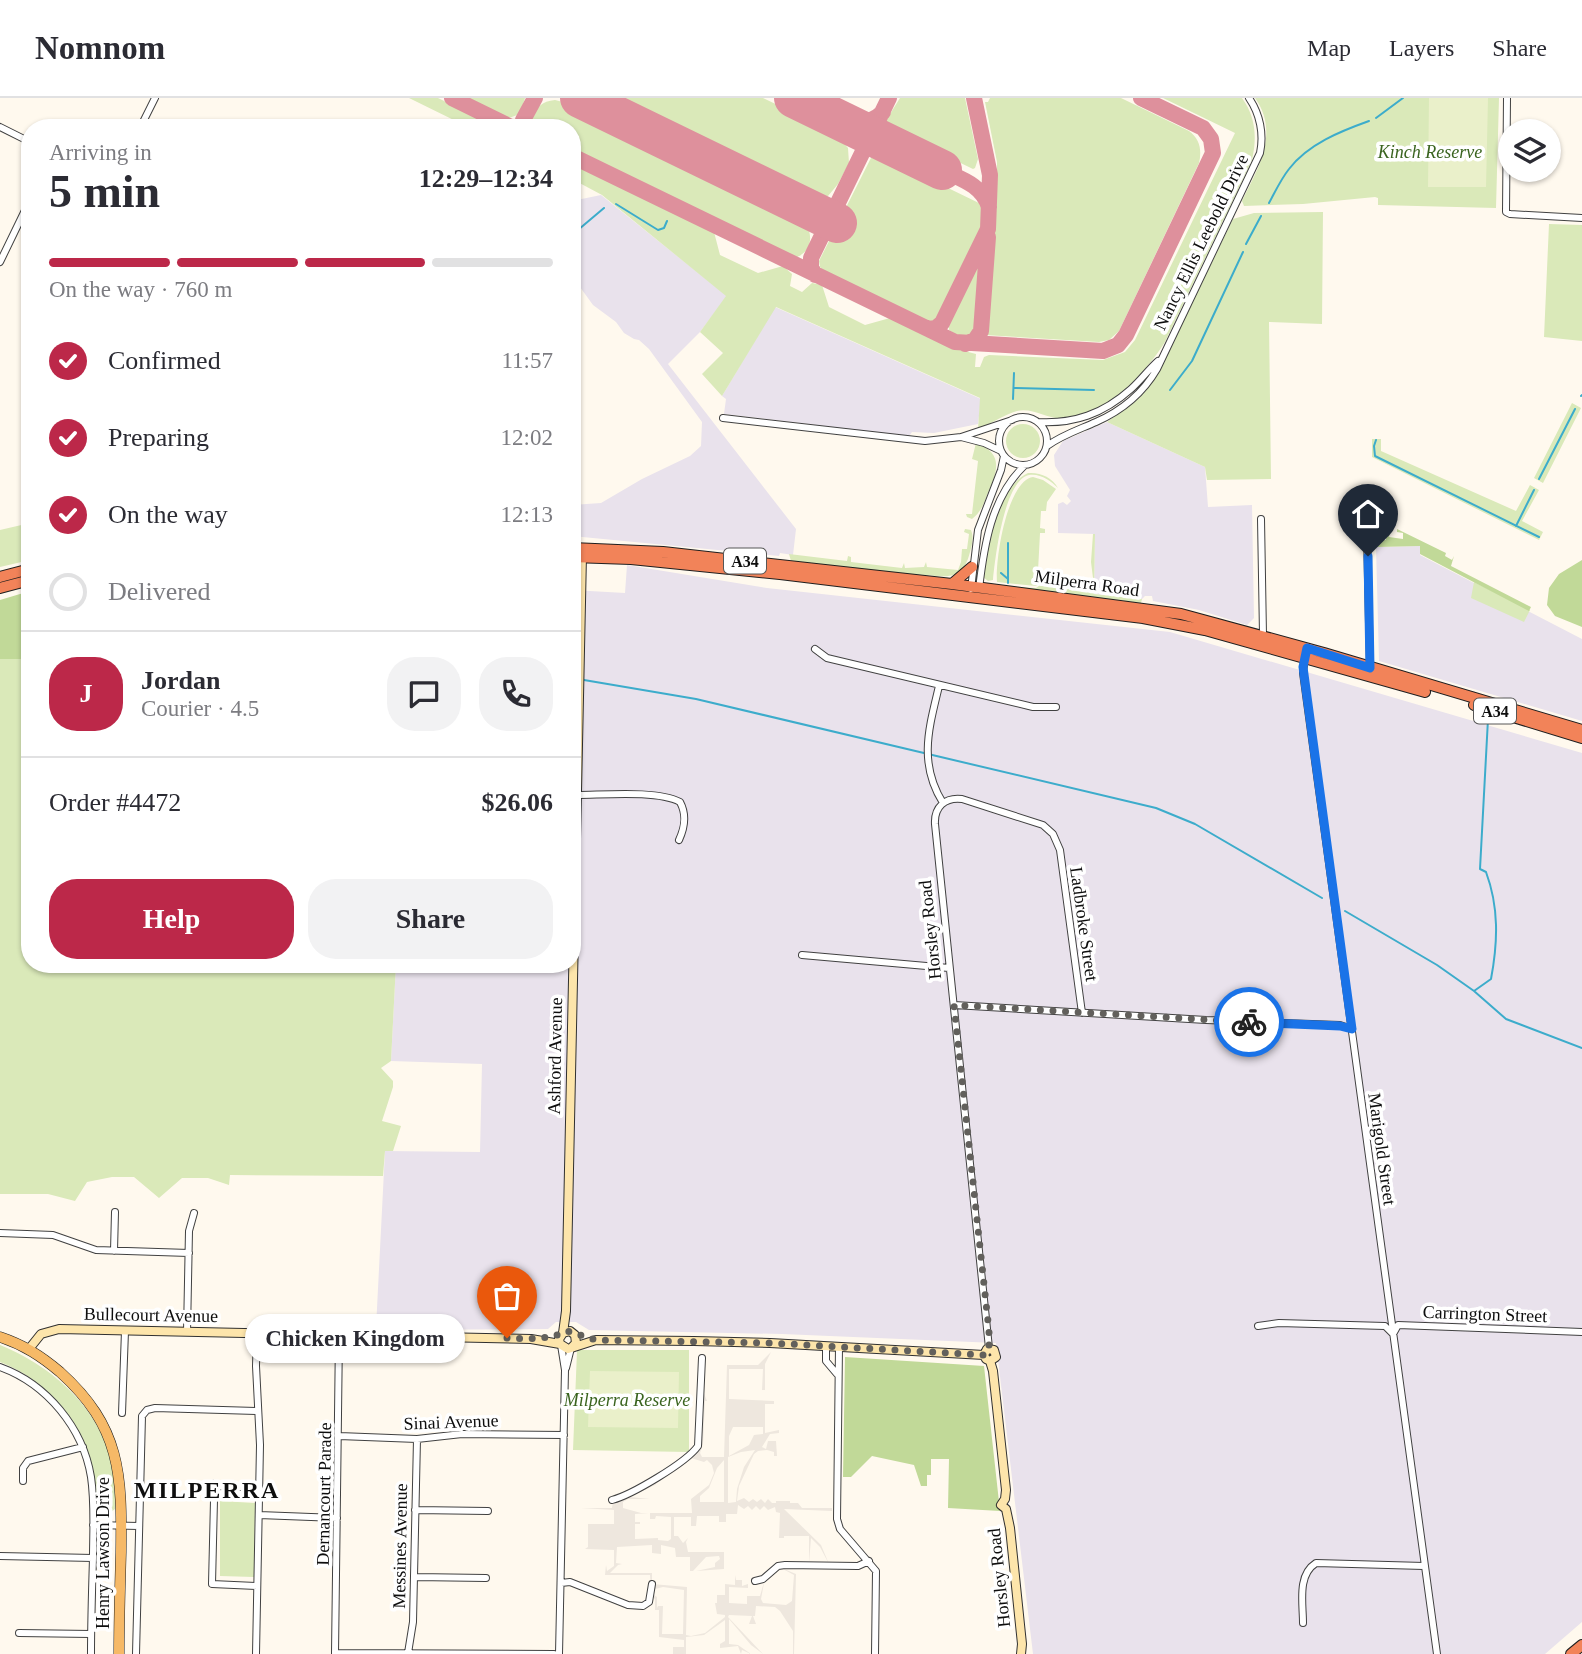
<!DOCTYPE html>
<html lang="en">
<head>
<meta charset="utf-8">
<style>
	:root { --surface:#fff; --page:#f2f2f3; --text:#2b2b33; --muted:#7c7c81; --line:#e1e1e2; --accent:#bc2849 }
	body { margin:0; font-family:Georgia,serif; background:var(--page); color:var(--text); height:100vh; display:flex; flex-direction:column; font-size:26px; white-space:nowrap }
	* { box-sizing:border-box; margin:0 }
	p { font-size:23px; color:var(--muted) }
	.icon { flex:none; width:38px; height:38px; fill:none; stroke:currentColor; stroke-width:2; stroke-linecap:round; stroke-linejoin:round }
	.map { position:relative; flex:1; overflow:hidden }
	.panel { position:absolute; left:21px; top:21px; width:560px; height:854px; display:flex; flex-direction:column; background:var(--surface); border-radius:28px; box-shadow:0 2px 5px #0004 }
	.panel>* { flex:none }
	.buttons { position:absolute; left:1498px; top:21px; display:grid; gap:14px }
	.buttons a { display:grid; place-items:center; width:63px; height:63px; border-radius:50%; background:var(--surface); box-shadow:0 2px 5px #0004; font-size:35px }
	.pin { position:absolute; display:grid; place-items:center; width:60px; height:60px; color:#fff; margin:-72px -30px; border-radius:50% 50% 50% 0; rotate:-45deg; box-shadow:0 0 7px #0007 }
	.pin .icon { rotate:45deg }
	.courier { position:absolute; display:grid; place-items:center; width:70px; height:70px; margin:-35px; border:5px solid #1a73e8; border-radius:50%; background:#fff; color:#222; box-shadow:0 2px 9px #0007 }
	.bubble { position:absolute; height:49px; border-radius:24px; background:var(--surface); box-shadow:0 2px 5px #0004; font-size:23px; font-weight:700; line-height:49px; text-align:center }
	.summary em { font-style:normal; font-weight:700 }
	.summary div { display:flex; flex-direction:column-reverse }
	.summary { display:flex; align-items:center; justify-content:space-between; height:119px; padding:0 28px }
	h1 { font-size:46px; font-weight:700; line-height:52px }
	.bar { display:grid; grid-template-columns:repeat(4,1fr); gap:10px 7px; align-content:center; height:84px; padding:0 28px }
	.bar i { height:9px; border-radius:5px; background:var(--line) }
	.bar .selected { background:var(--accent) }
	.bar p { grid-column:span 4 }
	.line { display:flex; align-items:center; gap:18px; padding:0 28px; border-top:2px solid var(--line) }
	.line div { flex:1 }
	.round { display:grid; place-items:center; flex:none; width:74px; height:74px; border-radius:28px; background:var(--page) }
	ol { padding:0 28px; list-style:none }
	li { display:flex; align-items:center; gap:21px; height:77px }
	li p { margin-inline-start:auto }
	li .icon { padding:7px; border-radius:50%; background:var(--accent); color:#fff; stroke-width:4 }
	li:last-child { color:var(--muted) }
	li i { width:38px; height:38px; border:4px solid var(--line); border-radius:50% }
	.cta { display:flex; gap:14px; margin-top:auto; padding:14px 28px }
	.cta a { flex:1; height:80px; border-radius:28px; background:var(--accent); color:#fff; font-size:28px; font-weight:700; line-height:80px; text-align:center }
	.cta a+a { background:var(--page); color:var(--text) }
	header { display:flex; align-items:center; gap:42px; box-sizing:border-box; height:98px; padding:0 35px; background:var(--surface); border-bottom:2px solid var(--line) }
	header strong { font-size:33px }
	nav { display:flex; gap:38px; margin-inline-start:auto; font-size:24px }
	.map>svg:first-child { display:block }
	.industrial { fill:#e9e2ec }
	.green { fill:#dae9b9 }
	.forest { fill:#c1d998 }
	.pitch { fill:#eaf0ca }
	.plaza { fill:#eee7de; fill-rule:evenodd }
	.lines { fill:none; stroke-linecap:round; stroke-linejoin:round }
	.stream { stroke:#3caccb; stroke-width:2 }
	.taxiway { stroke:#de909c; stroke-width:16 }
	.runway { stroke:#de909c; stroke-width:40 }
	.street-casing { stroke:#414141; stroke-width:8 }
	.secondary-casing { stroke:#303030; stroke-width:10 }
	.primary-casing { stroke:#1f1f1f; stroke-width:11 }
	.highway-casing { stroke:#1f1f1f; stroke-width:12 }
	.street { stroke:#fff; stroke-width:6 }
	.secondary { stroke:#fde5ab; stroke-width:8 }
	.primary { stroke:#f6b967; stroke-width:10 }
	.highway { stroke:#f28359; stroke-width:10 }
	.done { stroke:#62605c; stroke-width:7; stroke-dasharray:0 12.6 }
	.route { stroke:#1a73e8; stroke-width:9 }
	.labels { text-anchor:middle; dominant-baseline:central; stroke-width:7; stroke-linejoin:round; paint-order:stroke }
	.shield { fill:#fff; stroke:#565656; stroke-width:2 }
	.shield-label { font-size:16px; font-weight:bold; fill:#0e0e0e }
	.park-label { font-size:18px; font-style:italic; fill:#3a641f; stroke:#fff }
	.street-label { font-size:18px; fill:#0e0e0e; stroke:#fff }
	.district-label { font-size:24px; font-weight:bold; letter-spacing:2px; fill:#0e0e0e; stroke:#fff }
</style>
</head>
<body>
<header>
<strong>Nomnom</strong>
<nav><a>Map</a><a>Layers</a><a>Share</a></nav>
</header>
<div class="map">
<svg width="1582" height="1556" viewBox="0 0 1582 1556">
	<rect width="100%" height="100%" fill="#fff9ee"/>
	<path class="industrial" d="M601,97L727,198L700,234L668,266L796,431L793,457L780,455L779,458L572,438V407L601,405L642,381L690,358L701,348L702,324L649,251L639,242L634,241L624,235L616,224L593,207L572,178V103Z
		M775,209L981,301L978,326L934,335L912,334L909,338L724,316L726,301L722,298Z
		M1107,324L1205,369L1208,409L1252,407L1254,520L1247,527L1199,512L1153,503L1152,498H1145L1142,501L1094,496L1095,436L1058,435V406L1063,404L1067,407L1071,403L1067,398L1070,392L1055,368L1054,357L1063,343Z
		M1420,448V457L1582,541V623L1379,563L1376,449Z
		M627,467L767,490L1170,534L1582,655V1524L1545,1556H1033L996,1245L782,1236L589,1232L576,1224H556L548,1231L379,1232L376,1230L385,1053L480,1054L482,966L391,963L396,866H572V492L625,495Z"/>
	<path class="green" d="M409,0H438L499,30H470Z
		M466,0H525L520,16L509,20Z
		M603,0H763L834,34L848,50L849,65L838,86L828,98L811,100Z
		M900,0H965L978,61L975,70L973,71L886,29L885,24Z
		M990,0H1121L1189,33C1200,41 1202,52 1199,65L1119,233L1109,242L1099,244L985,237L997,77V64L985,4H988Z
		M1163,0H1242C1256,19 1257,40 1252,62L1165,244C1143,278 1107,317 1064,320C1048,322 1033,309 1017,313C1005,316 991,326 978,331L980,300L776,209L722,298L702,276L723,255L700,234L726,198L602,97L572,81V65L714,134L720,157L758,175L783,168L792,176L790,188L802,194L812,185L822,187L829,209L865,227L890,220L953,250L976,256L975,269H980L984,259L989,257L1103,262L1125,254L1135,242L1235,35Z
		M1255,0H1499L1496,110L1378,107V100L1375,99L1303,106L1244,108L1242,103C1258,70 1280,35 1255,0Z
		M555,2L567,5L800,119C813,130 815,152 797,159L788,157L572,52V30H531L530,21C536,10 542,3 555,2Z
		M874,54L983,107L984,125L940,218L933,224L925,223L824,174L820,169L819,163Z
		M1323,114L1322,226L1269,224L1271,381L1207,382L1205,369L1107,324L1140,299L1158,275L1233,121L1254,115Z
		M1549,126L1582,127V243L1544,239Z
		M981,156L977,231L970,238H957L949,232V223Z
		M1572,305L1581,310L1543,385L1534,380Z
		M1006 343a17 17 0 1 1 34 0a17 17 0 1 1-34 0Z
		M1372,341H1381V353L1516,413L1530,387L1539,392L1522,423L1543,434L1539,442L1372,359Z
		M976,345C1005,355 997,375 987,397C984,406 980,415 972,421L967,419L966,416H972L978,363L972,361Z
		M1028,375C1040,374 1052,379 1058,390C1051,383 1040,375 1029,377C1004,382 995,461 993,482L988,483L983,479C988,450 998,388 1028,375Z
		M1033,379L1043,382L1056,391L1047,404L1046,413H1041L1040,430L1045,431V435H1040L1038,473H1042L1041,484L1036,488L997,484C995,462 1007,383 1033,379Z
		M30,425V462L0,469V432Z
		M965,431L971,432C974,440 972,446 970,454C961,491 936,474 907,477L791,463L789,456L847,463L848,458L851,459V464L902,470L904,465L905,470L924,469L926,464L927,469L958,472L961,464L962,451H967L969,436L964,434Z
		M1093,436H1095L1094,496L1142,501L1141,505L1016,489L1036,490L1043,485V474L1047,480L1090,484L1093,480L1091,464Z
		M1474,484L1530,512L1524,524L1471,500Z
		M0,561H30V866H396L391,963L381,970L393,983V989L382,1023L401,1028L393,1053H385L383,1078L230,1077L229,1087L208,1080H182L159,1100L134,1079H112L87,1084L75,1103L48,1096H0Z
		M0,1247C68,1275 122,1333 115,1411L102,1421L96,1419C96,1403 96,1387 93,1371C83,1323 45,1281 0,1264Z
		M579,1252H689V1354L573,1352L577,1253Z
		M220,1403L255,1405L254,1479L220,1478Z"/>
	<path class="forest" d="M1377,421H1380V442H1386V432L1390,433L1389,439L1403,441V435L1397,434V431L1446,455L1445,458L1452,462L1454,458L1451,468L1531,509L1529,513L1420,456V448L1377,449Z
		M1582,462V529L1555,518L1547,507L1549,490L1559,476Z
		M30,493V561H0V502Z
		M845,1259L984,1268L1000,1413L948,1410L949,1361H931V1377H927V1388H921L914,1367L872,1358L851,1379H843Z"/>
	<path class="pitch" d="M1429,0H1488L1486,89H1428Z
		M590,1273L679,1274L678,1330L588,1329Z"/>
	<path class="plaza" d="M771,1254L765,1266V1292H762L763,1271H729V1301L774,1303V1306H765V1335L779,1332V1335L770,1336L762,1349L766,1351L768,1343H776L777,1358H774V1354L767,1352L758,1353L754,1356L739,1388L737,1403L744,1400L749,1404L753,1401L757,1404L761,1401L765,1405L768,1401L772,1405H776V1403H790V1405H798L802,1410H832V1413L784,1411L821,1447L829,1466L820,1449L811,1440L809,1465V1438H784V1440H779L780,1415L776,1414L775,1409L768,1412L764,1408L760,1412L756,1408L752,1412L748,1408L744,1411L738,1407L737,1416H726V1424H719V1418H697L696,1428H691V1419H674V1438H678L683,1445L688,1440L686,1444L688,1454H724V1471L696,1473L715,1469V1465L720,1461L719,1458L706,1459L693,1473H690V1459H676L675,1450L661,1447V1456L652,1455V1447L617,1449L616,1465L622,1466L618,1467L610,1475H652V1486L687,1489L686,1537L691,1538L705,1535L725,1519V1517L717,1516L715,1505H717V1497H725V1486L735,1487V1477L736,1482H742V1488L748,1486V1490L729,1489V1505L747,1506V1498H760L764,1484L777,1472L784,1471L796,1476L794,1556H793V1533L780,1513L775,1509L756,1508L755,1518H753L756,1526H749L752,1518L729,1517L728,1519L763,1556L751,1547L729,1521V1546L738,1547L751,1556L742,1552L741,1556L738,1548L720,1550V1546L725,1543V1522L704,1537L686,1539V1556H673V1549H684V1542L659,1539V1512H655V1501L651,1498V1495L657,1499V1510L658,1508H663L662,1536H683L684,1492L663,1489L651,1492L650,1477H605L606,1467L607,1473L614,1468V1452L585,1451L588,1449V1426H614V1412L581,1410H612L613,1403L624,1402L633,1395L653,1387L665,1375L699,1353L701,1346L704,1308L702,1289L703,1274V1293L707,1303H705L703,1346L700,1355L702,1359H724L727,1267H758ZM733,1329H763V1336L754,1337L749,1347L729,1358V1338ZM755,1352L744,1369L737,1391L736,1404L728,1405V1359L741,1354ZM691,1360L704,1364L707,1362L712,1367L714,1375L709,1387L691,1401L692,1415H650V1421H655L656,1418L671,1419V1441L668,1443L658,1442V1440L635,1441V1426H640V1424H635V1416L649,1415H641L623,1410V1404L628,1401H650L630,1399L655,1387L666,1376ZM724,1362V1404H700V1398L709,1390L717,1370ZM783,1471L794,1477L792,1503L786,1507L763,1505L761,1501L764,1485L774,1474Z"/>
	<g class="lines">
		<path class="stream" d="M1376,20L1403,0
			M1269,105C1275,94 1281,81 1289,71C1308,46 1341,33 1369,23
			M616,106L658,132L664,130L667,123
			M572,137L604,110
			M1246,146L1261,118
			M1014,290L1094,292
			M1170,292L1192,263L1243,154
			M1581,298L1582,297
			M1013,301L1014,275
			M1376,342L1374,348L1375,358L1539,439
			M1539,381L1575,311
			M1516,428L1534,392
			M1001,475L1008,481
			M1008,485V445
			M584,582L696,601L1156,710L1195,726L1322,800
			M1345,813L1437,867L1474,893L1506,921L1582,950
			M1474,893L1491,881C1498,844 1499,809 1486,774L1480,771L1488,621"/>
		<path class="taxiway" d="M452,0L513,30
			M580,0L583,2
			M795,0C821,12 857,40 883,14
			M523,30V22L535,0
			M572,58L955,244L1103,253L1118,247L1126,237L1213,55L1211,41L1203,30L1141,0
			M942,72C961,81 982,87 989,109
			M815,177L811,169V160L889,0
			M928,231L936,230L942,225L988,131L990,77L974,0
			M965,246L975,242L981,233L988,139"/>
		<path class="runway" d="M580,0L837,125
			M794,0L942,72"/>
		<defs>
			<path id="street" d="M1507,0L1506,114L1510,116L1582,120
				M0,29L30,44
				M140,30L155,0
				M0,164L30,102
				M999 343a24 24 0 1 1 48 0a24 24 0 1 1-48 0Z
				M723,320L925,343L961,339L1012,322
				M1038,324C1074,326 1103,316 1131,291C1141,282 1148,272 1158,263
				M961,339L984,345L1001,353
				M1047,348C1062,337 1078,332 1096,324C1121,313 1143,295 1157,271L1260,55C1264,36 1260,16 1249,0
				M1261,421L1263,537
				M1367,437L1370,570
				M971,491L978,432L1001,372L1004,358
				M979,491C984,448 991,400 1024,368
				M815,551L827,560L1033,609H1056
				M1305,559L1303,575L1437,1556
				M939,588C929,630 918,665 943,705
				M577,697C604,697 657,692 680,704C687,717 685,729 679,742
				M802,857L949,870
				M954,907L1206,922L1340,927L1352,931
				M0,1135L53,1137L96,1152L189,1155
				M114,1153L115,1114
				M1258,1228L1279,1225L1385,1228L1393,1236L1398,1227L1582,1234
				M187,1234L189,1133L194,1115
				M826,1248V1263L837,1276
				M839,1249L837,1421L840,1431L876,1473L875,1556
				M989,1250L935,726C934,709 945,699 962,701L1043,727L1053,736L1060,752L1082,915
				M0,1269C47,1286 83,1330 91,1379C95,1406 93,1433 93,1460C92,1492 91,1524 91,1556
				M566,1270L571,1250
				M122,1315L125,1233
				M339,1338L417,1341L462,1336L564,1337
				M23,1383V1370L28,1363L83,1349
				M213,1386L218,1395L259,1397
				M218,1395L214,1402L212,1486L257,1488
				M612,1402C631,1397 686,1365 698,1348L702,1260
				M415,1412L488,1413
				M259,1417L337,1420
				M93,1427L139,1428
				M0,1458L93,1460
				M415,1479L486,1480
				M755,1483L763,1481L778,1468L785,1467L858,1468L869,1463
				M561,1485L570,1484L628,1507L643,1508L649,1504L652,1486
				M1303,1525C1303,1505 1297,1477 1316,1465L1424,1468
				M19,1535L91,1536
				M335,1555L554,1556
				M408,1555L413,1524L417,1341
				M136,1556L142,1318L147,1312L155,1310L258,1313
				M256,1556L260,1347L256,1268L257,1235
				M335,1556L339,1237
				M559,1556L565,1272L561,1247"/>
			<path id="secondary" d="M563,1235L566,1213L582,457
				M572,1249L576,1245L575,1237L570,1233L563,1235L559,1241L560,1246L568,1251L596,1242L694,1243L770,1245L984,1257
				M29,1251L41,1236L59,1231L531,1241L560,1246
				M984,1257L986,1261L990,1263L993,1273L1006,1392L1005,1401L1001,1407L1006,1411L1010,1430L1022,1546L1021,1556
				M984,1257L987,1251L994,1252L996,1259L990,1263"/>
			<path id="primary" d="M0,1239C24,1247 41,1258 60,1274C121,1329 122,1376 121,1454C120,1488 119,1522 119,1556"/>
			<path id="highway" d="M572,450L663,454L952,486L1181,516L1324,555L1582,632
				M572,459L631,461L780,476L1143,520L1205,532L1425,594
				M0,479L30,471
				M952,486L972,469
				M0,490L30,482
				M1474,607L1582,640
				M1571,1556L1582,1547"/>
		</defs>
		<use href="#street" class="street-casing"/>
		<use href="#secondary" class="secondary-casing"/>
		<use href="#primary" class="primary-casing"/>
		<use href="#highway" class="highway-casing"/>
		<use href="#street" class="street"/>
		<use href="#secondary" class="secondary"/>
		<use href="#primary" class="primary"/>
		<use href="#highway" class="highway"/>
	</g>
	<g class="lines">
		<path class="done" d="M507,1240C527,1241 549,1242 567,1233L596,1242L770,1245L984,1257L989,1250V1233L954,907L1249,924"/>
		<path class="route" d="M1249,924L1340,928L1352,931L1303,569L1307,550L1370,570L1368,458"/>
	</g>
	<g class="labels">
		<g class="shield">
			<rect x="724" y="450.5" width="42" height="25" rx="5"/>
			<rect x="1474" y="600.5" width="42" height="25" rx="5"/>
		</g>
		<g class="shield-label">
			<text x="745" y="463">A34</text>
			<text x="1495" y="613">A34</text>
		</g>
		<g class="park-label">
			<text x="1430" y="54">Kinch Reserve</text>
			<text x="627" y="1302">Milperra Reserve</text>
		</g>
		<g class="street-label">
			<text transform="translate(1201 144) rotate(-64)">Nancy Ellis Leebold Drive</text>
			<text transform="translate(1087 485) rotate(8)">Milperra Road</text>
			<text transform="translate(1084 826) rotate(82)">Ladbroke Street</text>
			<text transform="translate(930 832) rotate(-96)">Horsley Road</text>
			<text transform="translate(555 958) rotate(-89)">Ashford Avenue</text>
			<text transform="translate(1382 1051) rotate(82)">Marigold Street</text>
			<text transform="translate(1485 1216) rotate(2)">Carrington Street</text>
			<text transform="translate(151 1217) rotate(1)">Bullecourt Avenue</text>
			<text transform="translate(451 1324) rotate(-2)">Sinai Avenue</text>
			<text transform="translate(324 1396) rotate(-89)">Dernancourt Parade</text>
			<text transform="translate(400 1448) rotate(-89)">Messines Avenue</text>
			<text transform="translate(103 1455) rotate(-90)">Henry Lawson Drive</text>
			<text transform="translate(999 1480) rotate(-96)">Horsley Road</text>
		</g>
		<g class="district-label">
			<text x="207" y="1392">MILPERRA</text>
		</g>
	</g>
</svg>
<div class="buttons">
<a><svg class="icon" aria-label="layers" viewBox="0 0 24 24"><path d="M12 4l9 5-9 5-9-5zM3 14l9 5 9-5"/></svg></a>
</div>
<div class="pin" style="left:507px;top:1240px;background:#ea580c"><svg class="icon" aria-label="bag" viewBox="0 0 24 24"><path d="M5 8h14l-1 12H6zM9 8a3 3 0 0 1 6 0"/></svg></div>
<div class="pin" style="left:1368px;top:458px;background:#1f2937"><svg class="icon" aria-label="home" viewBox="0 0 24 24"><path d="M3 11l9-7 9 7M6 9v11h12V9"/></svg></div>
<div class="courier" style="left:1249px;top:924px"><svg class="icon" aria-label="bike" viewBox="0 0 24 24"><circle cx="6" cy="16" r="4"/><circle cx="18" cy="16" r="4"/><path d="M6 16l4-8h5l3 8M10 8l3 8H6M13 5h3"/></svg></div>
<div class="bubble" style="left:245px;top:1216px;width:220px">Chicken Kingdom</div>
<section class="panel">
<div class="summary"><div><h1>5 min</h1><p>Arriving in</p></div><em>12:29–12:34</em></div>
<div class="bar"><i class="selected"></i><i class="selected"></i><i class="selected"></i><i></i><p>On the way · 760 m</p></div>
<ol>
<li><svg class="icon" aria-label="check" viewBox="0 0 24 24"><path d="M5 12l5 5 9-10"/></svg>Confirmed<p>11:57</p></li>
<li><svg class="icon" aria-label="check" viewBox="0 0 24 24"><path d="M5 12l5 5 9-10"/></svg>Preparing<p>12:02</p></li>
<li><svg class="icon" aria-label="check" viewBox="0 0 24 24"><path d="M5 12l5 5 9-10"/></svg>On the way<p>12:13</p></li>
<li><i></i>Delivered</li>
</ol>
<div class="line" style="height:126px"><b class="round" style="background:var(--accent);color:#fff">J</b><div><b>Jordan</b><p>Courier · 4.5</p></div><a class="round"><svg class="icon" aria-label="chat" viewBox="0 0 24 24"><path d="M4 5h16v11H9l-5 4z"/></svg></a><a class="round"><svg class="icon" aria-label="phone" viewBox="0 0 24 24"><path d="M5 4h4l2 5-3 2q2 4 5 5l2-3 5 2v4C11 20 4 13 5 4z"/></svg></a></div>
<div class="line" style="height:91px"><div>Order #4472</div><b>$26.06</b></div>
<div class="cta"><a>Help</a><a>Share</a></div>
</section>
</div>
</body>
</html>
